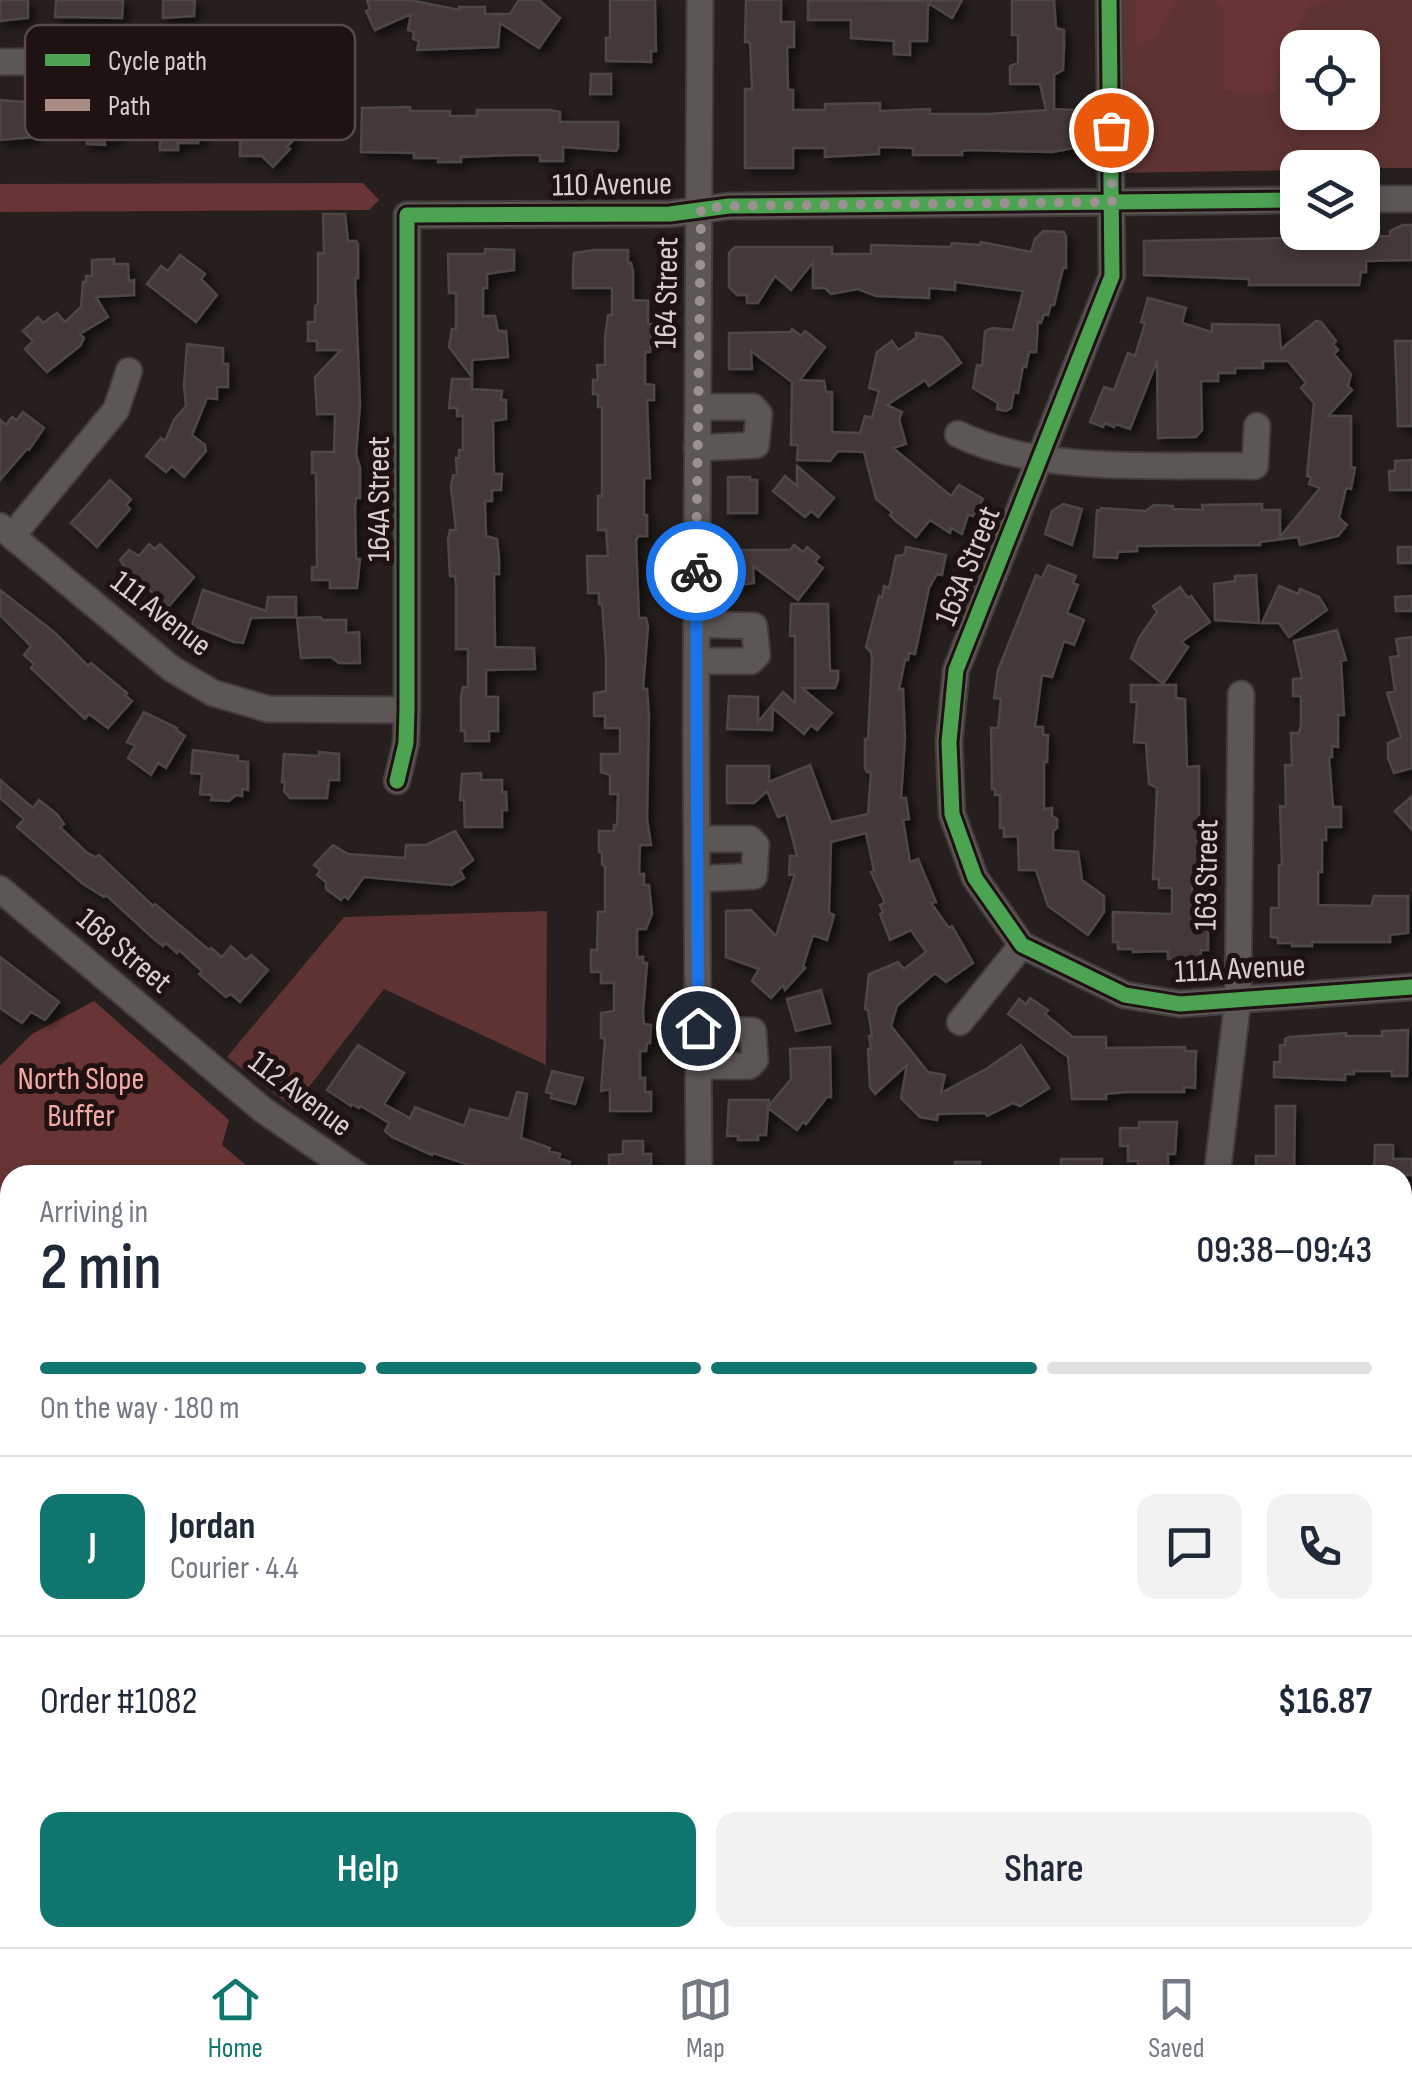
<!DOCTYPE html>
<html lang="en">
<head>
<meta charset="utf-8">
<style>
	:root { --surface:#fff; --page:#f2f2f3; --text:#1f2937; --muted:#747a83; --line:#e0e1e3; --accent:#0f766e }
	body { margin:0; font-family:"Sofia Sans Condensed",sans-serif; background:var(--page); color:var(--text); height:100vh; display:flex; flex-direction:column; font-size:38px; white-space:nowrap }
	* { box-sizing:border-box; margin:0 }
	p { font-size:32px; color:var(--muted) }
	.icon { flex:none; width:55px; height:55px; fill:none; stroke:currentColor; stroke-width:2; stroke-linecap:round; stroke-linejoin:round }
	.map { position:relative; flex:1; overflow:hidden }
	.drawer { position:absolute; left:0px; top:1165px; width:1412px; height:782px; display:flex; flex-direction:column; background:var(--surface); border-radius:30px 30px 0 0; box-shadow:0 5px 15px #0003 }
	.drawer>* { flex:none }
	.controls { position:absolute; left:1280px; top:30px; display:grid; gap:20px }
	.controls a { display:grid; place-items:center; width:100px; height:100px; border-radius:20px; background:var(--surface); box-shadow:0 5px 15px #0003; font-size:50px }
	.pin { position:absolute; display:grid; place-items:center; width:85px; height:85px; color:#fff; margin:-42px; border:5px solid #fff; border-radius:50%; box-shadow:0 2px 10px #0007 }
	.courier { position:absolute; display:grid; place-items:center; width:100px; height:100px; margin:-50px; border:8px solid #1a73e8; border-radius:50%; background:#fff; color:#222; box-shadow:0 2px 12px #0007 }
	.overview em { font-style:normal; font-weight:600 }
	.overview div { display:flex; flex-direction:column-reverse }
	.overview { display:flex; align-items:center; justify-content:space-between; height:170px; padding:0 40px }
	h1 { font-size:65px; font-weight:600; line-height:75px }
	.bar { display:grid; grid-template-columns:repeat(4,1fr); gap:15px 10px; align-content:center; height:120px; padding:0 40px }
	.bar i { height:12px; border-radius:8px; background:var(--line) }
	.bar .current { background:var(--accent) }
	.bar p { grid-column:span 4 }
	.line { display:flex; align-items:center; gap:25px; padding:0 40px; border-top:2px solid var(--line) }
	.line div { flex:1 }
	.round { display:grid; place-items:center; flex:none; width:105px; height:105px; border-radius:20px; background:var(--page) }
	.button { display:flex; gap:20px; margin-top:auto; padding:20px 40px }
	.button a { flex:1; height:115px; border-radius:20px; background:var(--accent); color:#fff; font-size:40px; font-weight:600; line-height:115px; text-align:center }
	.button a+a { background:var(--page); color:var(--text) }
	.tabs { display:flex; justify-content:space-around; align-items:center; height:140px; border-top:2px solid var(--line); background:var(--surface); font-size:28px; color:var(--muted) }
	.tabs a { display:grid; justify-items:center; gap:5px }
	.tabs .current { color:var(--accent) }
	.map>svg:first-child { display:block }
	.green { fill:#5e3332; fill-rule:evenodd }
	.forest { fill:#683534 }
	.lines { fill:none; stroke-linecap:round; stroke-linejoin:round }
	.stream { stroke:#031014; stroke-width:5 }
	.building { fill:#443838; stroke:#4d4646; stroke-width:2.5; filter:url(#shadow) }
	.minor-casing { stroke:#433c3c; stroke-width:29 }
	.highway-casing { stroke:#433c3c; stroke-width:39 }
	.minor { stroke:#5c5655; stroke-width:25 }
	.highway { stroke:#6a5a5a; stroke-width:35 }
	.rail { stroke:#625b5a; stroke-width:5 }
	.quiet { stroke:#a88b81; stroke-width:12; stroke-dasharray:25 12; stroke-linecap:butt }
	.cycleway-casing { stroke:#201212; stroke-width:21 }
	.cycleway { stroke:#4ca352; stroke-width:15 }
	.done { stroke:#9a9190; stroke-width:10; stroke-dasharray:0 18 }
	.route { stroke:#1a73e8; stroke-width:12 }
	.labels { text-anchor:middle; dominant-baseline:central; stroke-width:10; stroke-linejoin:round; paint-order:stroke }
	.street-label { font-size:32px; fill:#d8cece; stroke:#201212 }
	.park-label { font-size:32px; fill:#f5aaa6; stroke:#201212 }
	.key { fill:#201212; stroke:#574a4a; stroke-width:2.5 }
	.key-label { font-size:28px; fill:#d8cece }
</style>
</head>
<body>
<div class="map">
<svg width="1412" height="1947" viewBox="0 0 1412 1947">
	<defs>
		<filter id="shadow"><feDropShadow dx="5" dy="5" stdDeviation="5" flood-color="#0009"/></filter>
	</defs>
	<rect width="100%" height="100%" fill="#261f1e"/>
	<path class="green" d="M1112,0H1412V168H1298L1297,170L1111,173ZM1298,48H1362V112H1298Z
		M547,911L546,1065L384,989L293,1108L227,1057L344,917Z"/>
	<path class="forest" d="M1136,0H1177L1157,35L1136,46Z
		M1213,0H1348L1311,3L1282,52L1275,92L1224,90V11Z
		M363,183L379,200L369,210L0,212V184Z
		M94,1001L229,1120L222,1145L258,1175H10V1204L0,1193V1066L32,1034Z
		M0,1292L10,1302V1365L0,1356Z
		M0,1487L10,1496V1637L0,1630Z
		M0,1871L10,1880V1938H79L90,1947H0Z
		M298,1938H500L511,1947H306Z
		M628,1938H715L726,1947H639Z
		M824,1938H1030L1040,1947H835Z
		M1043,1938H1104L1105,1947H1053Z"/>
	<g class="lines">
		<path class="stream" d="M0,1607L10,1586
			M0,1609L10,1618
			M367,1938L378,1947"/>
	</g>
	<path class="building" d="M0,0H28V18L0,21Z
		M56,0H123L122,18L55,17Z
		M163,0H195L194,16L163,18Z
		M367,0H410L459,10V7H485V14H510L519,0H539L560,18L539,48L500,23L498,47L417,50L419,41L413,39L414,32L408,30L411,14L375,30L366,11L370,9Z
		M610,0H655L656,51H651V62L606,61V38H610Z
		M746,0H781V22H794V47H787L788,90H793V110H825V104L880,103V111L930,109V114H988L1046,110L1040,84H1010V66L1018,63V35H1012V0H1054L1056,28L1064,30V47L1063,70L1054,75V109L1074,110L1075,148L1052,152L968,150L962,151V155H913V148L879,147V154L825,157V148H793V168H745V89H752L750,42H745Z
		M808,0L924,1L962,0L952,18L928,3L927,41H910V55L894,54V41L851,38V20H808Z
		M591,74H611V94H590Z
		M278,99L300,120L294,130L298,135L287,147L290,149L273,167L262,156H240V126L255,123Z
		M0,100L47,104V125H37L36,137L0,140Z
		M110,100L126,104L179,102L205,108V135H199L198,143H178V150H160V135H150V123H118V139H104L105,145L87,144V138L80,135L79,102Z
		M410,107V111H450V116H477V110H550L560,112V122H618V148L616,151L563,147V161H540V155H512L461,157V162H438V158H414V153L361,152L362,108Z
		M323,214H345L348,241H356L358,244V278H355L360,404L356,455L360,467V498H356L355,508L356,559H360L357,588H330V580H312V567H317L316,473H312V452H334L335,414H317L315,377L341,350H317V341H308V322H315V307L318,303V253H324Z
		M1403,225H1412V260L1366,261V272H1361L1359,285H1249V279L1144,275V241L1390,236V231Z
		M1043,231L1064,232L1066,236V268H1063L1054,305H1051L1048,315L1044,314L1041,323L1038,322L1036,352H1029L1026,367L1023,366L1018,393L1014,392L1011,408L1006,411L997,409L998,403L973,388L977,365L982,366L985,331L992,328L1013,330L1023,291L955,282V290L929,288V298L876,296L858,289L831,294L825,288H813V262L791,290L775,276L758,303H747V295H737L729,287V253L735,247H832V254H871V245L951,247L952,243L980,245L981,242L1031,252L1035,239Z
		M485,249L514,250V270L487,274V288H483V316H495L498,331H506L508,357L472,360V377L449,347L452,329H456V293H449L448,254H485Z
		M594,250H628V263H631L633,271V300L648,301V324H653L650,352H645V384L654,385V400H647L650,478H644V515H647V536H638L636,541L639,618H646L648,626L643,689H647L649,716L647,819L651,845H640L639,874H644V885H649L652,914L646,929H637V957H643V963H647L643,1012L644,1024L651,1025L650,1043H647L646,1051H640V1078H645V1092H651V1111H610V1089L601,1091L605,1038H601V1013L614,1011V983H601V972H591V950H597L598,912H605V867L602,864V852H599V831H614V825H617L618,794H610V775L601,772V754H620V728H605V716H594V693L606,691V658L602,604H599V593H588L587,556H608L606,530H598V496H602V407H598V394H593V380H598L597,365H605V337L608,315H612V288H573V268L574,253Z
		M180,255L205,274L201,279L217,295L196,322L147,284L161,266L168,271Z
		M114,259V264H128L129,281L134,280V295L96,297L108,317L80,334L84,338L80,346L47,372L25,349L33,341L23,331L38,317L43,323L57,313L65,322L81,307L83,282H86V276H92V260Z
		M1148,298L1186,308L1182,323L1212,332V324L1279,325L1281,349L1316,321L1321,322L1336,341L1333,344L1338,350L1334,354L1351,374L1348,386L1352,390L1328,416H1351V467L1355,468L1351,489L1346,488L1339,518L1347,525L1338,536L1300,545L1298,537L1260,542V545L1137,546V551L1118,552L1117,558L1094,557L1097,510L1101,511V508L1145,511L1154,505L1173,506V509L1203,510L1202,505L1262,504V510H1280V537L1320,488L1309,484L1311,477L1307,476L1314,403L1301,388L1306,383L1288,361H1263V368H1235V373H1218V381H1201L1202,430L1196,437L1158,438L1157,361L1130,429L1115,424L1114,427L1105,423L1103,427L1090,422L1104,387L1114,390L1128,353L1135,356L1145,323L1141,322Z
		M792,329L801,336L805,331L825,347L800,380L824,381L826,392H832V432L860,433L865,416L872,418L879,391L869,388L877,352L892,341L898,350L916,338V333L941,337L947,343L961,363L929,386L925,380L887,405L902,412L899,419L906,444L893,448L951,496L959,485L983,499L973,516L968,515L962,534L951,528L950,533L930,520L916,537L897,522L890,515L892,512L876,499L864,452L838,451L830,461L797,460L798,445H791L792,382L751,351L752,369H729V333L790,332Z
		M1395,341H1412V426H1398Z
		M187,344L223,348V364H228V387H217V399L207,398L192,435L205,445L206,451L184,477L172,466L166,472L146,456L161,438L165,441L174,420L186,406L184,386Z
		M452,379H472V389L502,391L501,400H506V419L493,421L494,474H502L501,490H492V501H485L486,536L497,539L499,557V574H494L495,647L534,648L535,669L486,670V697H498V731H489V741H465V731H461V696L463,687H468V649H456V587L455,576H450L448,539L450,530H456L451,487L453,475L457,474L456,458H459V450H463V416H457V408H449Z
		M23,412L44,428L29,450L27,449L0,480V420L6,425L12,417L17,420Z
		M1412,460V490H1390L1389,471H1395V461Z
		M797,466L834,498L818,517L811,511L805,517L773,491L785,476L797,486Z
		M728,477H750V480H757V513H728Z
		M110,480L131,499L126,505L130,509L97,547L71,523Z
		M1063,504L1082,509L1072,545L1045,534L1052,511Z
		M149,544L155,549L160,544L194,577L169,606L127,572L120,560L129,550L139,556Z
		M794,545L803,552L807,547L819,557L815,562L823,568L798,600L753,566L754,583L728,587V550H790Z
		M906,547L946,555L942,575L937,574L929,588L915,654L909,653L908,660H905L899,689H903L905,739L901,798H906L909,819L903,820L910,862L918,859L936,902L931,903L949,928L952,926L973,963L946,982L935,973L897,1006L891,1026L928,1072L945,1075L941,1093L986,1069L1021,1045L1049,1088L1020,1106L1013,1103L987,1116L985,1113L938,1114L937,1120L920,1117L901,1098L907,1065L875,1094L870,1087L868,1049H871L869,1036H872L868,1010L865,1009L869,974L898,962L904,969L926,952L911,930L890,940L880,914L883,912L880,905L885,903L871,872L874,871L866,833L831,842L829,913L834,915L827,940L813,935L803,966L805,968L785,990L783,985L771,998L752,981L759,969L726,957V911L751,910L776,936L795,874L789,875L790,856H797L786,814L778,817L767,791L754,803H727V766H769V782L810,765L831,822L868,814L871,772H867L865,768V739H868L872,660L871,652L866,647L879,596L882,597L884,586L889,588L896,556L904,555Z
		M1398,547H1412V563H1398Z
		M1048,565L1076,576L1073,583L1078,585L1067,613L1084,620L1074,645L1064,641L1052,677L1042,675L1035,727H1043V735H1048L1047,762H1044V809L1052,808V816L1057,819V828L1053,831V850L1078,852L1082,880L1104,896V912L1088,935L1048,906L1036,870H1019L1018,836L1004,837V828H1000V795H995V789H992L991,728H998L1001,699L994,698L998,670L1036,575L1042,578Z
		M1256,575L1259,623L1215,620L1214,584L1235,581V576Z
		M1279,586L1298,594L1300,589L1319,597L1327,610L1289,637L1279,623H1262Z
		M1180,587L1188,598L1191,596L1210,622L1181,642L1188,647L1163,684L1131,658L1139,638L1157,612L1153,606Z
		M0,590L54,632L88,666L91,663L127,693L125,695L132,701L108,728L89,714L85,719L31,668L34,664L24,655L31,646L0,615Z
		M203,590L266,611L268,597H296V617L251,618L243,643L234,642L192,625Z
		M1412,596V611H1396L1395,597Z
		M791,604H828L830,671H838V680L835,688H802L832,713L817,730L811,725L804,734L773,708L772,730L727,729L729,696L758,697V722L783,692L795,703V636H790Z
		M320,617L323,620H346V633L359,632L360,663H339L331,657L301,658L297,618Z
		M1337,630L1346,660L1341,661L1344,715H1338V747L1332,746V757H1329L1333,807H1341V827H1326V840H1322V872H1318V905L1371,906L1374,896H1408V933L1390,935V942H1312V946H1292V943H1278V938L1271,937V908H1279V865H1282L1280,806L1286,807L1285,765H1292L1291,733H1299L1301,725V696H1293V679L1302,678L1294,641Z
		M1412,637V768L1394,773L1388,758V743L1401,737L1387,693L1395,691L1390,657L1399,656L1396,639Z
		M1131,685H1176V698L1185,699L1187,767L1199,766V879H1192V909L1208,910V950H1201V958L1168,959V951L1133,952V949H1118V942H1113V912L1172,914V888H1159V879H1153L1157,788L1149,784L1146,743L1134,742L1137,702H1131Z
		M144,712L177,728L176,730L185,736L166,768L158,763L151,775L128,758L135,746L127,742Z
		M193,750L238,756V761L248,762V790L242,789V796L236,795L229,801L211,800L212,795L200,794L202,774L191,773Z
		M319,752L339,754V780H329L327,798H290L284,791L285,782H282L284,754L319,756Z
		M481,773V780H502V792H506L507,810H502V827H465L464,800H460L462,774Z
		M0,780L33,808L39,800L57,814L64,824L60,827L86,852L95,857L99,855L153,906L155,904L209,950L211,948L222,957L231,946L246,960L251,955L268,970L240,1002L231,994L226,997L199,974L202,971L179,950L177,953L166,943L163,946L154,939L106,895L104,897L83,884L17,827L24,819L0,798Z
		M1412,796V830L1395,811Z
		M455,831L473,860L460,870L464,878L452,885L364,877L348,899L344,896L341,900L326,889V882L317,875L320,870L314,865L333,845L348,854L405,858L406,845H426Z
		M0,957L59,1002L45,1020L31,1012L22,1023L0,1008Z
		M821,990L830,1023L796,1031L787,999Z
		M1030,998L1048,1010L1045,1014L1073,1037H1106V1048L1185,1047V1051H1196L1195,1088L1184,1087V1092H1126L1106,1094V1099H1072L1068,1057L1008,1014L1019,999L1026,1004Z
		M1408,1030L1407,1076H1392V1071H1354V1074H1345V1080L1274,1077V1062H1280V1045H1285V1039L1289,1037L1346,1033V1036H1382V1031Z
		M358,1045L404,1073L384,1104L410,1118L415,1107L464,1126L470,1109L509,1119L517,1092L527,1094L521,1138L550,1148L549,1151L560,1154L559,1158L570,1162L566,1175H499L433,1153L432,1155L392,1137L385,1131L389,1123L361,1106L359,1108L352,1104L351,1106L327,1090Z
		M830,1047L831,1097H827L806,1124L803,1122L797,1130L768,1108L766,1135H758V1140H738V1136H727L729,1100H769L768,1107L791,1079L790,1049Z
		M552,1071L583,1078L575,1104L551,1098L552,1094L546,1092Z
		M1276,1106H1295L1294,1175H1256V1156H1276Z
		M1139,1122H1177L1175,1154H1168V1175H1138V1161H1128V1146H1120V1128H1139Z
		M623,1141H643V1154H651V1169H643V1175H609V1155L623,1154Z
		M1375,1145H1393V1159H1412V1175H1374Z
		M1061,1159H1102L1101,1175H1061Z
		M955,1162H980L979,1175H955Z"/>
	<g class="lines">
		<defs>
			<path id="minor" d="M1109,0L1112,276L956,670L949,742L952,814L975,878L1022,945L1125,995L1180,1004L1412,987
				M0,62L204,61L236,58
				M1362,199H1412
				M958,434C1041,475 1163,464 1255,466L1257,426
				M697,448L756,445L759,414L753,407H698
				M0,526L172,669L213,693L268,709L407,710
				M12,536L116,410L129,371
				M696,624L754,626L757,655L751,661H697
				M397,781L406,743L407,710V215L670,214L729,206L1298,200
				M697,839H750L756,845L754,876L697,879
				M0,889L263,1110L358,1175
				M960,1022L1022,945
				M698,1028L753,1031L755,1060L749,1066H698
				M699,1175L696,732L700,0
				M1217,1175L1238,999L1241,694
				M1402,1243H1412
				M1402,1721L1412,1710
				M1402,1767L1412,1775"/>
			<path id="highway" d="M0,1384L10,1393
				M0,1430L10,1439
				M552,1938L563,1947
				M597,1938L607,1947"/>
		</defs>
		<use href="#minor" class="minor-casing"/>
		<use href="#highway" class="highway-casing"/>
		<use href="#minor" class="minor"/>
		<use href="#highway" class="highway"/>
		<path class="rail" d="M0,1859L10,1868
			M110,1938L122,1947"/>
		<path class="quiet" d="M900,1938L935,1947
			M964,1947L966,1938"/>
		<defs>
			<path id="cycleway" d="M1109,0L1112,276L956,670L949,742L952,814L975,878L1022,945L1125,995L1180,1004L1412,987
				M397,781L406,743L407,710V215L670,214L729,206L1298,200"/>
		</defs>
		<use href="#cycleway" class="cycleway-casing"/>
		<use href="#cycleway" class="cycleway"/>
	</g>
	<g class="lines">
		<path class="done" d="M696,571L701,209L729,206L1112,202L1111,130"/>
		<path class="route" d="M696,571L698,1028"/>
	</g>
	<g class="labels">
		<g class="street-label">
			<text transform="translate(612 185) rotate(-1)">110 Avenue</text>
			<text transform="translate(667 293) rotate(-89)">164 Street</text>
			<text transform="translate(379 499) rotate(-90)">164A Street</text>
			<text transform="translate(968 566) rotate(-68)">163A Street</text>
			<text transform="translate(161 614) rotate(38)">111 Avenue</text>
			<text transform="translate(1207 875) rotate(-89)">163 Street</text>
			<text transform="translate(124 951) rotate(40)">168 Street</text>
			<text transform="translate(1240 969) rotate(-3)">111A Avenue</text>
			<text transform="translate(300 1094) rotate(37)">112 Avenue</text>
		</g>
		<g class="park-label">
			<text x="81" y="1079">North Slope<tspan x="81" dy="37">Buffer</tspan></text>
		</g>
	</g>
	<rect x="25" y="25" width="330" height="115" rx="15" class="key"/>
	<rect x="45" y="54" width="45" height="12" fill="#4ca352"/>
	<rect x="45" y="99" width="45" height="12" fill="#a88b81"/>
	<g class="key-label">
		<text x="108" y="70">Cycle path</text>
		<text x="108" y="115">Path</text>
	</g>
</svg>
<div class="controls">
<a><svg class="icon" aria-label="locate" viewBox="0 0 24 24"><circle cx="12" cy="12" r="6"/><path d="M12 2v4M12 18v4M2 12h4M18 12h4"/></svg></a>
<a><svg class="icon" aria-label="layers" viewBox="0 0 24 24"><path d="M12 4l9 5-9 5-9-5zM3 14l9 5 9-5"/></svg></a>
</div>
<div class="pin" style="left:1111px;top:130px;background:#ea580c"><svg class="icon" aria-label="bag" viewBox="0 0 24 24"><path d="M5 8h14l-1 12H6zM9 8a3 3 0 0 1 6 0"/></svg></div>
<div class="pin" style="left:698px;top:1028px;background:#1f2937"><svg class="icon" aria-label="home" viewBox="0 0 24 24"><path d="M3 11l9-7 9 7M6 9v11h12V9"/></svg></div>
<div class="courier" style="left:696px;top:571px"><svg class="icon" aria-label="bike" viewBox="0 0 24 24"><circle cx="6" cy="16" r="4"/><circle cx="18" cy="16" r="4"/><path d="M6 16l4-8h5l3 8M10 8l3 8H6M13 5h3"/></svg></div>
<section class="drawer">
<div class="overview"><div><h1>2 min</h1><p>Arriving in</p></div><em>09:38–09:43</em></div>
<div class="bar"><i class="current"></i><i class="current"></i><i class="current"></i><i></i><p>On the way · 180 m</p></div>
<div class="line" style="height:180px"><b class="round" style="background:var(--accent);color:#fff">J</b><div><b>Jordan</b><p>Courier · 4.4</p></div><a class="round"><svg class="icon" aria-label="chat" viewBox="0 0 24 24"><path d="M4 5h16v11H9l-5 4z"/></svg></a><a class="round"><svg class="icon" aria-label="phone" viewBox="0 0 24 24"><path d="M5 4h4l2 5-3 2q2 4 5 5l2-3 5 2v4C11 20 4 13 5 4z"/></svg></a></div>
<div class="line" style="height:130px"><div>Order #1082</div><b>$16.87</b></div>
<div class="button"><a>Help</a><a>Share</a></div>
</section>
</div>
<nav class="tabs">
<a class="current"><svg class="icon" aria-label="home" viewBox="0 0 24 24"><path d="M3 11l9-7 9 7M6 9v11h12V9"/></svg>Home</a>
<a><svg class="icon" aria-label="map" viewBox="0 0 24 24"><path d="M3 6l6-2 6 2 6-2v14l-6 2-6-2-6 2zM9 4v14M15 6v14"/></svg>Map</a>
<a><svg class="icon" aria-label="saved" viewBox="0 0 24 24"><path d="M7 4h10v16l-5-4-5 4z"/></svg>Saved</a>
</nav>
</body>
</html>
